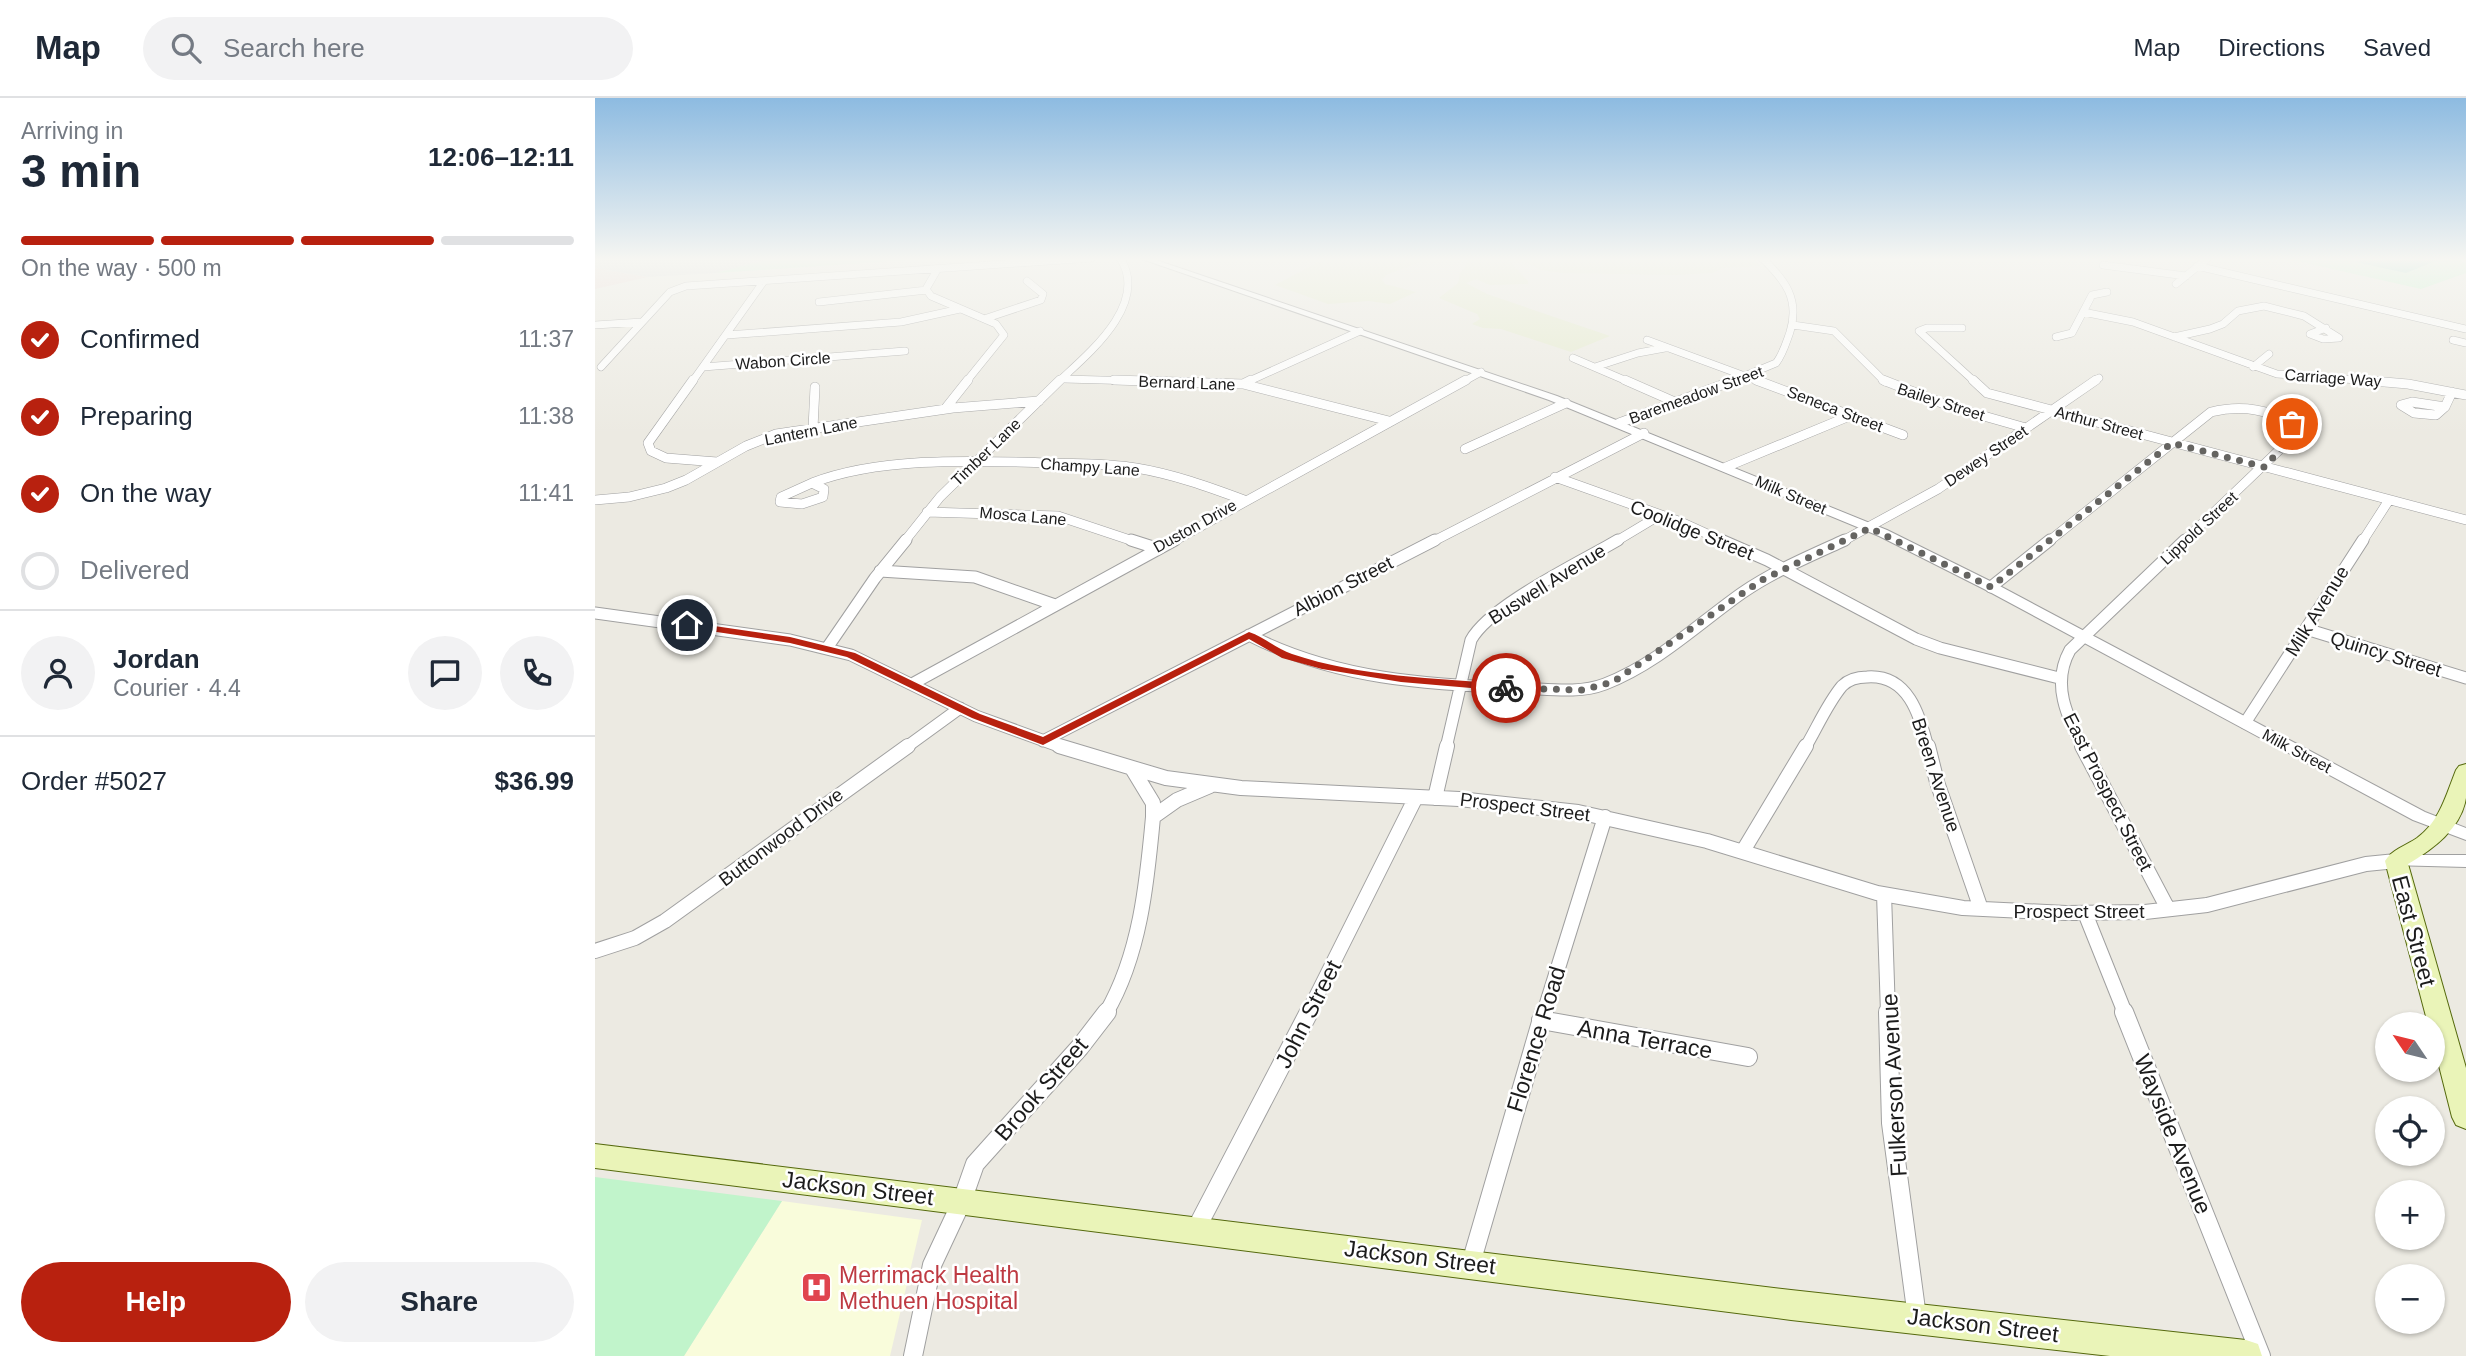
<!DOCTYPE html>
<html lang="en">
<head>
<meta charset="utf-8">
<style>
	:root { --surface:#fff; --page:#f2f2f3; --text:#1f2937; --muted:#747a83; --line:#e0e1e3; --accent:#b8210f }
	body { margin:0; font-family:Helvetica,sans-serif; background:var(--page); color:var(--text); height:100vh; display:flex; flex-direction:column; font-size:26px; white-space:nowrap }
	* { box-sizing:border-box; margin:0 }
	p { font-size:23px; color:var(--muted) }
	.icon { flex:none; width:38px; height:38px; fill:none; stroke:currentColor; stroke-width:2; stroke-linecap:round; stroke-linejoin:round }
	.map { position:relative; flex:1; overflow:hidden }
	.drawer { display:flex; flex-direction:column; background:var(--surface); width:595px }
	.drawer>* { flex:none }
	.needle { width:46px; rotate:305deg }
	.buttons { position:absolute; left:1780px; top:914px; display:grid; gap:14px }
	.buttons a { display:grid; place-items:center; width:70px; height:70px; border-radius:50%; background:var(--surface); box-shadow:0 2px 5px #0004; font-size:35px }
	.pin { position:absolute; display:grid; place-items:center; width:60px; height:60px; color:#fff; margin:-30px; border:4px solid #fff; border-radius:50%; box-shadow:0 2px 7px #0007 }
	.courier { position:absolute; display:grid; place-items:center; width:70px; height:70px; margin:-35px; border:5px solid #b8210f; border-radius:50%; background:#fff; color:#222; box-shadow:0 2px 9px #0007 }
	.head em { font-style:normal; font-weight:800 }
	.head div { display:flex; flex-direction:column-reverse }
	.head { display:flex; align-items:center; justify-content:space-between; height:119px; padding:0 21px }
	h1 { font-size:46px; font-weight:800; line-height:52px }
	.bar { display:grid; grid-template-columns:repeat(4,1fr); gap:10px 7px; align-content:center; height:84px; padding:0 21px }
	.bar i { height:9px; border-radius:5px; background:var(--line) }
	.bar .on { background:var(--accent) }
	.bar p { grid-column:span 4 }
	.line { display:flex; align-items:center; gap:18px; padding:0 21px; border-top:2px solid var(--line) }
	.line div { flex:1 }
	.round { display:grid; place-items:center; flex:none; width:74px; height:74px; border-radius:37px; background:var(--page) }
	ol { padding:0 21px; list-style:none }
	li { display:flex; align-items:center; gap:21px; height:77px }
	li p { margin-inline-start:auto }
	li .icon { padding:7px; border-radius:50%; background:var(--accent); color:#fff; stroke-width:4 }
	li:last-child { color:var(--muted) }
	li i { width:38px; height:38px; border:4px solid var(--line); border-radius:50% }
	.action { display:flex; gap:14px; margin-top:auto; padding:14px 21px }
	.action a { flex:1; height:80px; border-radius:42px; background:var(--accent); color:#fff; font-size:28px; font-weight:800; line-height:80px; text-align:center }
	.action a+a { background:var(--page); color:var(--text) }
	header { display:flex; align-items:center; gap:42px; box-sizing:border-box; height:98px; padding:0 35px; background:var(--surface); border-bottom:2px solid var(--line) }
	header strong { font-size:33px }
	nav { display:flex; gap:38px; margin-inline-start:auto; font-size:24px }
	.search { width:490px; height:63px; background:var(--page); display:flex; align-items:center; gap:18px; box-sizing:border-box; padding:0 24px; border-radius:38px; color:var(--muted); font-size:26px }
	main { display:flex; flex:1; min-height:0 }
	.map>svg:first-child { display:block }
	.residential { fill:#dad9d9 }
	.commercial { fill:#ecd6d2 }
	.education { fill:#f9fcdb }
	.farmland { fill:#e5eace }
	.park { fill:#c1f4cb }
	.pitch { fill:#85d6c0 }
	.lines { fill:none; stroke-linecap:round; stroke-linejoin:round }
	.minor-far4-casing { stroke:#a0a0a0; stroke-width:8 }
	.minor-far3-casing { stroke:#a0a0a0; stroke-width:10 }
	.minor-far2-casing { stroke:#a0a0a0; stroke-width:13 }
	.minor-far1-casing { stroke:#a0a0a0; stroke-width:16 }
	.minor-casing { stroke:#a0a0a0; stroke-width:20 }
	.tertiary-casing { stroke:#a0a0a0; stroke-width:2 }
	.secondary-casing { stroke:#55690d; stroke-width:2 }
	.minor-far4 { stroke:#fff; stroke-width:7 }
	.minor-far3 { stroke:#fff; stroke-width:9 }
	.minor-far2 { stroke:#fff; stroke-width:11 }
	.minor-far1 { stroke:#fff; stroke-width:14 }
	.minor { stroke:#fff; stroke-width:18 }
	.tertiary { fill:#fff; fill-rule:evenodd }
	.secondary { fill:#eaf4b8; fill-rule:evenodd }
	.route { fill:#b8210f }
	.done { stroke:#656461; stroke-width:7; stroke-dasharray:0 12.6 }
	.labels { text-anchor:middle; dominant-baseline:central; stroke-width:5; stroke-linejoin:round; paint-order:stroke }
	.far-street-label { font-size:16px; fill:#1c1c1c; stroke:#fff }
	.street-label { font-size:19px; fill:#1c1c1c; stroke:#fff }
	.near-street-label { font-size:23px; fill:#1c1c1c; stroke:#fff }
	.near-health-label { font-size:23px; fill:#be3a42; stroke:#fff; text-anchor:start }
</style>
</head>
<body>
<header>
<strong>Map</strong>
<div class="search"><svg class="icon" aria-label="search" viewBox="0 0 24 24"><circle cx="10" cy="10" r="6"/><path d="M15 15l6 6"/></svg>Search here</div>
<nav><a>Map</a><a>Directions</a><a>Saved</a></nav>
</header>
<main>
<section class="drawer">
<div class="head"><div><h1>3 min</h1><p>Arriving in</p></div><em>12:06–12:11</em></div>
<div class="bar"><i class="on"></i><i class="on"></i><i class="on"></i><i></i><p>On the way · 500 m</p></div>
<ol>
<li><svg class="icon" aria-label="check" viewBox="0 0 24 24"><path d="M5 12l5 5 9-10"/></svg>Confirmed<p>11:37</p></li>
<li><svg class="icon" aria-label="check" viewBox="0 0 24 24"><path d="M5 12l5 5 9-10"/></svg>Preparing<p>11:38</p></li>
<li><svg class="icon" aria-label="check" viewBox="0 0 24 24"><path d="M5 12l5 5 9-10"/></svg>On the way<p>11:41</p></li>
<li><i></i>Delivered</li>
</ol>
<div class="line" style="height:126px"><a class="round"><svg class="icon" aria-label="person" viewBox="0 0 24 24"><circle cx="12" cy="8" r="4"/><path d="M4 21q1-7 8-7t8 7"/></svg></a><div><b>Jordan</b><p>Courier · 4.4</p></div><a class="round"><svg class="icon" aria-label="chat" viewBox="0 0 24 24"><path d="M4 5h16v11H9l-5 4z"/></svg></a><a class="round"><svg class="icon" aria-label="phone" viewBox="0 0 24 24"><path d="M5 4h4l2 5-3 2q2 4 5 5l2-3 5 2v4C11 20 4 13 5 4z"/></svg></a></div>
<div class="line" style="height:91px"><div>Order #5027</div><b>$36.99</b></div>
<div class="action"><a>Help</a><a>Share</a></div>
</section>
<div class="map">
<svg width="1871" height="1258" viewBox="0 0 1871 1258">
	<rect width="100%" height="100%" fill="#eceae2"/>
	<path class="residential" d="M0,160H178L121,175L52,179L0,170Z"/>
	<path class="commercial" d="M0,170L52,179H53L0,191Z"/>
	<path class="education" d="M187,1103L327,1122L295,1258H89Z"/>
	<path class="farmland" d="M731,160H1158L1165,168L1127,170L1118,175L1080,177L967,175L946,172L923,160L914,163L933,183V186L895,187L881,181L871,185L892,196L1015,238L976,254L906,231L888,230L877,226L885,221L882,216L844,200L863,185L865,175L874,162L833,161L791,177L787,182L790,186L821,194L795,206L774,203L733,206L680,187Z"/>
	<path class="park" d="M178,160H342L121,175Z
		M1689,160H1853L1871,164V175L1826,191Z
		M0,1079L187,1103L89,1258H0Z"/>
	<path class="pitch" d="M1772,160H1830L1843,162L1811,175L1760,164Z"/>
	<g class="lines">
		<defs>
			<path id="minor-far4" d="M1508,167L1591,178
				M1602,168L1871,231
				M342,172L331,191L336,198L401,226L409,237L371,284
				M1581,186L1613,160
				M224,204L332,192
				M1488,214L1538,224L1682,276L1789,284
				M389,221L446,202L448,196L432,183
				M0,227L47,224
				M1198,227L1239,233L1290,284
				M1367,230H1332L1324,233L1380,284
				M132,237L306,224L365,211
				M1461,239L1477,235L1497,197L1512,194
				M1579,239L1615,231L1628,226L1643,213L1669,208L1709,218L1744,240L1728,241L1715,236L1731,230
				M1052,242L1166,284
				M1858,242L1871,245
				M978,260L1034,284
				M6,269L75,194L91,188L497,160
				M108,269L310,253
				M1000,269L1043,255L1070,250
				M1658,269L1674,256
				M469,281L581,284
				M97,284L169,183
				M463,284C493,256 555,206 525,160
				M652,284L765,233
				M868,284L886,274
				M1135,284L1181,265C1188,256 1191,245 1195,234C1205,201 1190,182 1167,160
				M1498,284L1504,280"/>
			<path id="minor-far3" d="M98,282L53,345L56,353L71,360L122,364
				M519,282L648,286L794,323
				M1030,282L1080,304
				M1161,282L1308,337
				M1288,282L1357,309L1431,330
				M1378,282L1392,295L1871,422
				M1766,282L1813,286L1871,297
				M648,286L656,282
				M1817,304L1850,309L1841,317L1819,315L1806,307Z
				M1850,309L1857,294
				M350,311L373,282
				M1024,325L1140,282
				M218,330L220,289
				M870,351L971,305
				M1131,369L1257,317
				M960,379L1086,424L1130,444
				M217,385L229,391L228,399L207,406L185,404L186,399Z
				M217,385C287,358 382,363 456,365C484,366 513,365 541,370C578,376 614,389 649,402
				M0,402L34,399L71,390L91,382L151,348L181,336L358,310L444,303
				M332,414L463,418L541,444
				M309,444L345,399L465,282
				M577,444L871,282
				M837,444L1049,335
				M1020,444L1065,417
				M1246,444L1343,391L1501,282
				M1453,444L1616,314C1645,307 1678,310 1701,331V336L1588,444
				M1767,444L1794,402"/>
			<path id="minor-far2" d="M536,442L561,450
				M1126,442L1172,462L1321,541L1345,550L1464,580
				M285,473L380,479L460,507
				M1396,489L1455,442
				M0,515L195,542L256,557L381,618L469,650
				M1711,531L1871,580
				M654,537C739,581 832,587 927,590C954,591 984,596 1010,586C1062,566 1103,526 1147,495C1179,473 1215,458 1250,442
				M232,550L280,480L311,442
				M317,586L580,442
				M1650,625L1768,442
				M448,643L840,442
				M310,650L365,610
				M851,650L876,542C895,507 986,464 1023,442
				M1210,650C1222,630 1232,606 1247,588C1253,582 1263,579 1272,579C1313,576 1325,617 1333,650
				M1488,650C1472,618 1456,586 1475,552L1590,442"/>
			<path id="minor-far1" d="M464,648L571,680L646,690L864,701L983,714L1112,743L1282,795L1368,810L1471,815L1550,814L1612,807L1771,766L1801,763
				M1333,648L1342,684L1386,811
				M1487,648L1573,811
				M538,672L558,705V719
				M840,700L852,648
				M1148,753L1211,648
				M1289,796L1293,915
				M1490,815L1530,915
				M0,853L40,840L70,823L313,648
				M511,915C545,857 552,785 558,719L582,702L615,688
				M713,915L821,699
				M949,915L1010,719"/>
			<path id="minor" d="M1293,914L1296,1025L1322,1219
				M1529,914L1666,1258
				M946,922L1153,959
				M601,1131L714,914
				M876,1165L949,914
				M318,1258L337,1167L367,1103L380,1066L485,949L512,914"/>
			<path id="tertiary" d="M544,160H555L962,298L1292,432L1401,486L1830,714L1871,730V742L1818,722L1391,492L1284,438L954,302Z
				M1801,757H1871V769L1795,767L1792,763L1795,759Z"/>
			<path id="secondary" d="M1871,666C1871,677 1871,689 1871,700C1866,731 1838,751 1813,766L1871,970V1031L1861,1027L1857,1019L1838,944V926H1833L1790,763C1796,752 1812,747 1822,740C1845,723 1851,697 1861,672L1864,668Z
				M0,1046L1196,1192L1651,1242L1663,1246L1667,1258H1515L1196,1222L0,1070Z"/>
		</defs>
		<use href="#minor-far4" class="minor-far4-casing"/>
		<use href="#minor-far3" class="minor-far3-casing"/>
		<use href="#minor-far2" class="minor-far2-casing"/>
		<use href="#minor-far1" class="minor-far1-casing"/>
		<use href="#minor" class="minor-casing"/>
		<use href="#tertiary" class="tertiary-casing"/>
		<use href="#secondary" class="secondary-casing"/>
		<use href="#minor-far4" class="minor-far4"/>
		<use href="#minor-far3" class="minor-far3"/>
		<use href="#minor-far2" class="minor-far2"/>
		<use href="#minor-far1" class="minor-far1"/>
		<use href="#minor" class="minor"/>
		<use href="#tertiary" class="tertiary"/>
		<use href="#secondary" class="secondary"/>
	</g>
	<linearGradient id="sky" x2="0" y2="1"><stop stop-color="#8dbbe1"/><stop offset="0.48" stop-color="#f6f6f2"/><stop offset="1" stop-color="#f6f6f2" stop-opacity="0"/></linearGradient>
	<rect width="1871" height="336" fill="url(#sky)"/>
	<path class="route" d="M92,524L195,539L260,555L385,616L448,639L654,534C669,539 682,551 697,556C765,579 840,580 911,586L917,590L911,593L806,584L727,571L687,560L654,541L448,647L377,620L252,559L195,545L88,529V525Z"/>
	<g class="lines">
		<path class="done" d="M911,590L988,592L1018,584L1167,482L1275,430L1396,489L1577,345L1669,369L1701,336L1697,326"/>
	</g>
	<defs>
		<symbol id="hospital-square" viewBox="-11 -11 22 22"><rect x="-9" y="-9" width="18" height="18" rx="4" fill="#e0444e" stroke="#fff"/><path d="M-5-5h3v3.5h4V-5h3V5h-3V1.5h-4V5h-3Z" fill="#fff"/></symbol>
	</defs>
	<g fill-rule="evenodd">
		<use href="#hospital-square" x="204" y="1172" width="35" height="35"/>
	</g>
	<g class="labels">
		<g class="far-street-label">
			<text transform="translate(188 263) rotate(-4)">Wabon Circle</text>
			<text transform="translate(1738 280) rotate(4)">Carriage Way</text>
			<text transform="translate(592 285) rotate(2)">Bernard Lane</text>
			<text transform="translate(1101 297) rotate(-20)">Baremeadow Street</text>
			<text transform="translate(1346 304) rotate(18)">Bailey Street</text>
			<text transform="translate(1240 311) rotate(21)">Seneca Street</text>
			<text transform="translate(1504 325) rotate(15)">Arthur Street</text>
			<text transform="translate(216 333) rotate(-11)">Lantern Lane</text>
			<text transform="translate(391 354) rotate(-44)">Timber Lane</text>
			<text transform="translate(1391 358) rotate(-34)">Dewey Street</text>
			<text transform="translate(495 369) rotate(4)">Champy Lane</text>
			<text transform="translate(1196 397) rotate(23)">Milk Street</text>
			<text transform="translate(428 418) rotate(5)">Mosca Lane</text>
			<text transform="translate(600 428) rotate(-29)">Duston Drive</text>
			<text transform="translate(1604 430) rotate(-43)">Lippold Street</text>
			<text transform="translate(1702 653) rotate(28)">Milk Street</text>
		</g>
		<g class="street-label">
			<text transform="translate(1097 432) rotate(22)">Coolidge Street</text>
			<text transform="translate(952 486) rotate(-32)">Buswell Avenue</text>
			<text transform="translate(748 488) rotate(-27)">Albion Street</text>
			<text transform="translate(1722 513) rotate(-58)">Milk Avenue</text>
			<text transform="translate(1791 556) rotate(17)">Quincy Street</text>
			<text transform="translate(1341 677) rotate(72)">Breen Avenue</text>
			<text transform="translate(1513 694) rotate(63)">East Prospect Street</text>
			<text transform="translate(930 709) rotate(7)">Prospect Street</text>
			<text transform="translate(186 739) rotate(-37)">Buttonwood Drive</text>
			<text x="1484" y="813">Prospect Street</text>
		</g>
		<g class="near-street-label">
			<text transform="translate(1819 833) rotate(75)">East Street</text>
			<text transform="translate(713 916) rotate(-63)">John Street</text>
			<text transform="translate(941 941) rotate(-73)">Florence Road</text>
			<text transform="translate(1050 941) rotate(10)">Anna Terrace</text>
			<text transform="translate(1299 987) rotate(-93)">Fulkerson Avenue</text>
			<text transform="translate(446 991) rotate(-49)">Brook Street</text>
			<text transform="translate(1578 1036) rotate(68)">Wayside Avenue</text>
			<text transform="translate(263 1090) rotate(7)">Jackson Street</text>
			<text transform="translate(825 1159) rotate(7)">Jackson Street</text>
			<text transform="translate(1388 1227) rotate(7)">Jackson Street</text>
		</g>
		<g class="near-health-label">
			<text x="244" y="1177">Merrimack Health<tspan x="244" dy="26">Methuen Hospital</tspan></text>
		</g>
	</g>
</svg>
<div class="buttons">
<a><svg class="needle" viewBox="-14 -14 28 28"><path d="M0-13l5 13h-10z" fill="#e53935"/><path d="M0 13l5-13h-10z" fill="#747a83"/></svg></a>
<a><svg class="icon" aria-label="locate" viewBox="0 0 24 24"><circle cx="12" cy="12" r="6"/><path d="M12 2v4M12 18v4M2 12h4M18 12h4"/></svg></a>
<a>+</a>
<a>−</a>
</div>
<div class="pin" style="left:1697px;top:326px;background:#ea580c"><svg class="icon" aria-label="bag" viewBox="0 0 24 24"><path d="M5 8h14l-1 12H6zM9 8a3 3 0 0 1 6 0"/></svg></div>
<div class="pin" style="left:92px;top:527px;background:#1f2937"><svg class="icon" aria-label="home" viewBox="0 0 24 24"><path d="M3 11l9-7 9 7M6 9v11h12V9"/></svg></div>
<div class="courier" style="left:911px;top:590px"><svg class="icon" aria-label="bike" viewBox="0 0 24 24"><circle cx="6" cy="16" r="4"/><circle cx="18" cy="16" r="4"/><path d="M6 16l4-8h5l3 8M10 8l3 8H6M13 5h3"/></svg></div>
</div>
</main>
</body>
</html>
